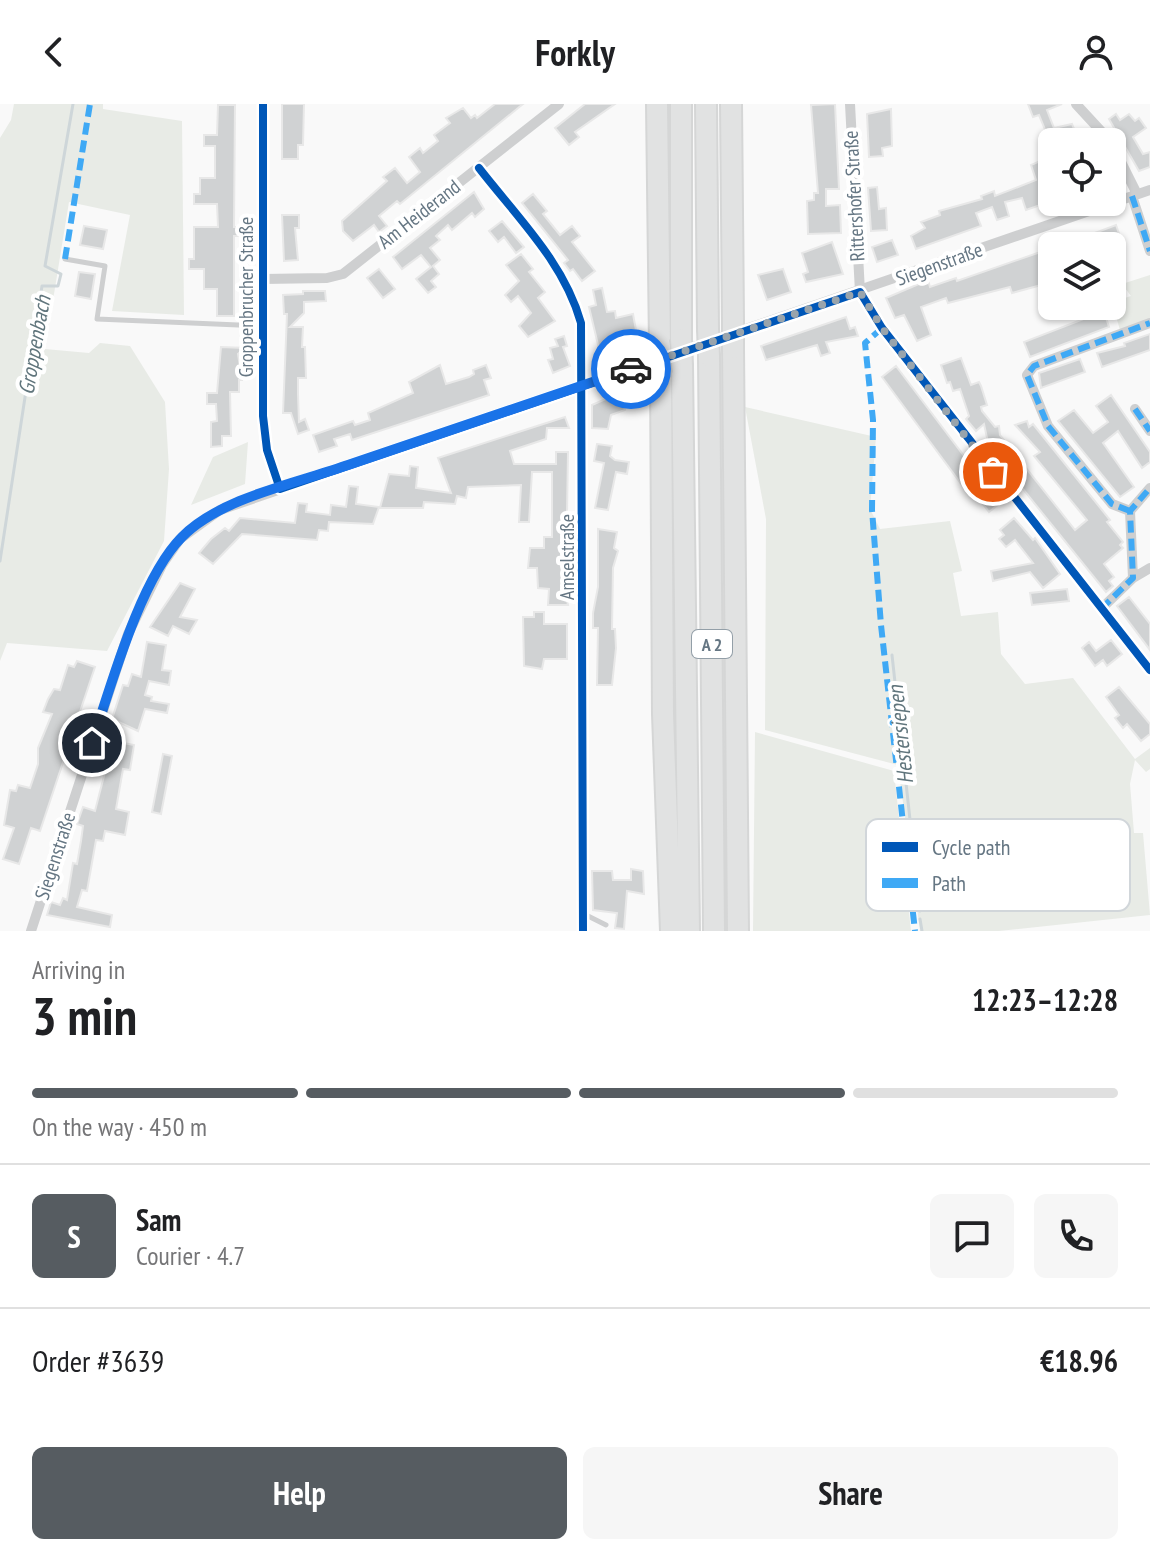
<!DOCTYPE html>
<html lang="en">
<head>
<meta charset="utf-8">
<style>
	:root { --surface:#fff; --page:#f6f6f6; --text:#202124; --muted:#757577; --line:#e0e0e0; --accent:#565c61 }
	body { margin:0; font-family:"PT Sans Narrow",sans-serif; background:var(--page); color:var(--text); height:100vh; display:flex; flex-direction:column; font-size:30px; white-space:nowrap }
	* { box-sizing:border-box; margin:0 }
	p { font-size:26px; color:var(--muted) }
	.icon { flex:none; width:44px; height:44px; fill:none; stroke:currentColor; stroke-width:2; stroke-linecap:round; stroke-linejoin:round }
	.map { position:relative; height:827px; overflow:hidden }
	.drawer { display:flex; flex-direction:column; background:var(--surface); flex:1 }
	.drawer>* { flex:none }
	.tools { position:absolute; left:1038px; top:24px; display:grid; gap:16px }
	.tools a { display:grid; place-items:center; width:88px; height:88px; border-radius:12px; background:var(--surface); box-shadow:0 2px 6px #0004; font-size:40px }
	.pin { position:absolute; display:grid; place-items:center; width:68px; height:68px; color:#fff; margin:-34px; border:4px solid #fff; border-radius:50%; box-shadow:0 2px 8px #0007 }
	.courier { position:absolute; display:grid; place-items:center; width:80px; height:80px; margin:-40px; border:6px solid #1a73e8; border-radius:50%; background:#fff; color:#222; box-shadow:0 2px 10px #0007 }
	.head em { font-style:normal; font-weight:600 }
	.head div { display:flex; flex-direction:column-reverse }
	.head { display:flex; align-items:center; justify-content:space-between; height:136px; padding:0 32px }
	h1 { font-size:52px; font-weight:600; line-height:60px }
	.bar { display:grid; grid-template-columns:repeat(4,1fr); gap:12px 8px; align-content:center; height:96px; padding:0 32px }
	.bar i { height:10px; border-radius:6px; background:var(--line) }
	.bar .current { background:var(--accent) }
	.bar p { grid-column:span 4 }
	.line { display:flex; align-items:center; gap:20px; padding:0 32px; border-top:2px solid var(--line) }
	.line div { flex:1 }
	.round { display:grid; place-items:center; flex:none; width:84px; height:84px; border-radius:12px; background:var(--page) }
	.action { display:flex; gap:16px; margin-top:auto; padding:16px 32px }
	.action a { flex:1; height:92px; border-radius:12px; background:var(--accent); color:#fff; font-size:32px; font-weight:600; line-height:92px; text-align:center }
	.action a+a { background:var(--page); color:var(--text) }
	header { display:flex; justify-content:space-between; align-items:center; height:104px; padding:0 32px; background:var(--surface); font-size:36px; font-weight:600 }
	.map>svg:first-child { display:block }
	.green { fill:#e8ebe6 }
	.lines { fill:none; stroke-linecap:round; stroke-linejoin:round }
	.stream { stroke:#ced6d9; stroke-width:3 }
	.building { fill:#d0d2d3; stroke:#e8e8e8; stroke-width:2 }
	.motorway-casing { stroke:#d5d6d6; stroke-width:24 }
	.service { stroke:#cecfd0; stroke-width:5 }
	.minor { stroke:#cecfd0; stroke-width:10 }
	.motorway { stroke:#e1e2e2; stroke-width:20 }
	.motorway-bridge-casing { stroke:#d5d6d6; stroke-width:24; stroke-linecap:butt }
	.motorway-bridge { stroke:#e1e2e2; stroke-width:20 }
	.quiet { stroke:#3fa9f5; stroke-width:6; stroke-dasharray:12 6; stroke-linecap:butt }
	.cycleway-casing { stroke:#fff; stroke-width:13 }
	.cycleway { stroke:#0057b8; stroke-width:8 }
	.done { stroke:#99a4ac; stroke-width:8; stroke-dasharray:0 14.4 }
	.route { stroke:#1a73e8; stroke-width:10 }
	.labels { text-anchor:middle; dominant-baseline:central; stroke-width:8; stroke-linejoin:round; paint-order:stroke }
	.shield { fill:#fff; stroke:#939fa8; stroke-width:2 }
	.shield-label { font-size:18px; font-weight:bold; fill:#657683 }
	.street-label { font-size:20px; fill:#657683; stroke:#fff }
	.water-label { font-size:22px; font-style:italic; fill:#60757c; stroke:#fff }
	.key { fill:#fff; stroke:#d1d6da; stroke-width:2 }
	.key-label { font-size:22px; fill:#657683 }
</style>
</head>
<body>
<header><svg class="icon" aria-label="back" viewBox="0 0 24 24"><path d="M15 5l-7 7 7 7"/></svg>Forkly<svg class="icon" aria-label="person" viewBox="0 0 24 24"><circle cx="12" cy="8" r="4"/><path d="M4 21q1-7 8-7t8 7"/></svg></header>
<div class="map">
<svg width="1150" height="827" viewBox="0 0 1150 827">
	<rect width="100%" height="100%" fill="#f9f9f9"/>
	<path class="green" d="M14,0H103V5L182,17L184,211L112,207L130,111L69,98L45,245L89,249L100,239L130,242L165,298L169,365L164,437L107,547L7,539L0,557V34L11,16Z
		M1150,171V215L1120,226L1112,198L1131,192L1122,180Z
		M745,303L876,333L870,405L880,425L950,417L962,467L953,469L961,512L998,508L1001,550L1025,580L1073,574L1135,655L1150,644V665L1146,668L1135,656L1130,680L1134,729H1143L1150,811L999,827H920L898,661L765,626L766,415Z
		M248,338L245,380L191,401L213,353Z
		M755,628L894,667L911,827H753Z"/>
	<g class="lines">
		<path class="stream" d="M0,457L42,182H58L61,170L45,162L73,0
			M892,551L920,807
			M920,815L922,827"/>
	</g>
	<path class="building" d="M282,0H304L303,41H298V55H282Z
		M495,0H523L400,100L397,97L379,112L387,122L379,128L374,121L353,137L343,127L342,117L387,77L383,73L395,64L407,79L420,68L409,53L420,44L423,49L438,37L434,31L450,19L446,14L463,4L471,14L475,11L477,14Z
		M585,0H615L575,28L579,33L569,41L555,24Z
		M835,0L839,85H826V102L840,101L841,129L808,130L807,97L814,96V89H818L811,1Z
		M1028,0H1062L1047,6L1054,24L1072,20L1077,32L1057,38L1053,25L1046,28L1039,11L1033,13Z
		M218,1H235L234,123H239V132H234V212H217V185H204V165H189V155H194V123H218L217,100H194V90H200V74H215V42H204V31H217Z
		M891,5L892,42L882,44L883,52L869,53L867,10Z
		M1116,10L1120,16L1129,10L1135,17L1139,14L1146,24L1133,33L1143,50L1150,48V63L1139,67L1109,15Z
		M1040,57L1052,80V97L1026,106L1022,94L1005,98L1009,112L997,116L992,103L976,109L981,122L916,145L911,132L925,124L921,118L940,111L939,107L982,95L981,92L994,87L995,92L1036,76L1031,61Z
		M877,83L879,105L886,104L887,126L871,127L868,84Z
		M474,88L484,105L475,113L472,109L452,126L448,121L436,132L440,136L430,144L440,156L433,162L439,170L431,177L436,183L428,189L416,175L431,163L421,151L402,165L393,153Z
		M533,90L547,107L543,110L560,131L572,122L580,132L572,138L595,167L582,177L573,165L570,167L564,159L568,156L522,99Z
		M282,111H299V124H295L298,156L284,157Z
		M502,117L524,143L516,149L504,133L498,138L489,127Z
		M1116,121L1123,141L1112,145L1060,142Z
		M84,122L107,126L103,145L80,141Z
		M892,136L898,151L877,158L872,143Z
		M832,138L843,170L806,178L803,170L808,168L802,149Z
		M1052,144V196L1045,180L1012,189L1010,183L948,199L946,194L921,203L931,231L917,237L904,211L895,214L886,194L928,176L930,183L956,174L957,177Z
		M521,150L533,165L529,168L545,188L538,194L555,217L528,233L519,222L531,209L518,192L511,198L505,191L519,177L506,161Z
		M379,165L395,185L383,194L367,174Z
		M783,165L791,188L767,196L758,171Z
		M79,168L95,170L91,195L75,192Z
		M602,184L607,208L615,207L616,214L633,210L636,226L619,229L611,234L613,242L599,245L589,203L596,201L593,186Z
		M303,187H325L326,197L304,198V209L290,223H303L302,243H305L306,274H298V290L299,318L305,315L309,326L298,330L291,309H283L287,210H284L283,191L303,190Z
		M1104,207L1109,223L1030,253L1024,238Z
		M846,213L850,225L855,223L858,232L826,238L830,249L821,252L817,241L766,256L761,242Z
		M1150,230V246L1102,263L1097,249L1125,242L1124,239Z
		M564,232L567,242L563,243L570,262L553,269L548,256L553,255L550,244L558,242L555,235Z
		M221,243L245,244L238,250L242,276H239V288H230L231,332H222V342L211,343V318L217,317L216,300H207V289H217Z
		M961,254L971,281L979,278L981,282L987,301L981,303L982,307L995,323L999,322L1000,331L1075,426L1087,416L1034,352L1040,348L1015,321L1027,317L1029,323L1033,320L1110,416L1107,418L1123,438L1120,441L1123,444L1104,460L1114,473L1109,477L1113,482L1106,488L989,343L984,320L976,327L966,315L969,312L960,285L953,287L950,278L947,279L941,261Z
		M1080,255L1085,268L1041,284L1039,269Z
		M440,261L446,280L469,273L474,270L473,266L486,261L491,274L484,276L489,291L352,336L350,330L334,335L337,342L319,348L313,331L353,317L355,321L370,316L368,309L413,289L409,278Z
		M896,262L983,377L987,374L1004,396L989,408L966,378L962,381L882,273Z
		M619,289L625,306L611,311L608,325L592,324V301Z
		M1111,291L1150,348V358L1142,364L1118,327L1103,339L1134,383L1120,393L1058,317L1074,306L1093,329L1108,318L1096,302Z
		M565,313L569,324H547L546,335L510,347L514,360H556V348H568L566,472H562L568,501H548L549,485L538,484L537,464H528L530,444H544V433H552V368H532L529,418H519L521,381L468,383L466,394L457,392L455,400L424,398L423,404H380L389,370L409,372L410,362L418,363L416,384L451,389L438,354Z
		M597,340L612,342L610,352L615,356L629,358L627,370L616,368L608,406L595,404L604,359L594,357Z
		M349,382L358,383L356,400L379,403L373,420L329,418L328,427L319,426L317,436L242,430L213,460L199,449L211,435L225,424L229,427L240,414L295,419L298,399L307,400L306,408L330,411L331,401L346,403Z
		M1014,414L1033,436L1035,434L1060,470L1043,484L1030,468L993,477L991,467L1033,459L1015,436L1006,443L999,435L1004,431L1000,426Z
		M598,425L617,428L614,444L618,447L613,464L612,525H615L616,544L612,581H597L598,524H593V509L598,483Z
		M180,479L195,485L180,513L197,516L189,530L173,522L168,532L150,523Z
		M1067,485L1069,497L1032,501L1030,489Z
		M1129,493L1150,520V546L1117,502Z
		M534,508H544V520H567V555H544L542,565L524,562L523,513H534Z
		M1111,536L1122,550L1107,562L1103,556L1095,562L1082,544L1089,538L1096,547Z
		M147,538L166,541L162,566L171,567L169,581L149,577L145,591L152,593L151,597L169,600L167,609L145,605L138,627L112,615L123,581L128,582L132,570L141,573Z
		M77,557L95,563L40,727L31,724L19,760L3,755L14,724L4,721L10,686L16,687L18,681L30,684L38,660V644L52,610L43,608L48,595L54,585L60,586L68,561L74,563Z
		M1119,583L1150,620V630L1141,637L1127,620L1123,624L1115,614L1119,611L1106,593Z
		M113,637L134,641L130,666L123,665L116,705L129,708L125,731L105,727L103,737L96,736L87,787L82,786L77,803L112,811L110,823L47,811L51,798L60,801L63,794L67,796L73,759L77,760L81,737L83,722L77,720L83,703L95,707Z
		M163,650L172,652L161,710L152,708Z
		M631,765L643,767L644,790L627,787L624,825L615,824L617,809L593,806L592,767H612L613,776H631Z"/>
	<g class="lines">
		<defs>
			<path id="motorway" d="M657,0L660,242
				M681,0V235
				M706,0L708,225
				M731,0L733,217
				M733,244L738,827
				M709,252L714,827
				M682,262L689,827
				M661,269L663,610L671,827"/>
		</defs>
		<use href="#motorway" class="motorway-casing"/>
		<path class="service" d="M65,155L105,162L97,215L262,222
			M584,810L606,821"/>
		<path class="minor" d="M263,0V312L267,346L280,385
			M850,0L860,188L882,224L1150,566
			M1076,0L1111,38
			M1112,40L1137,90
			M479,64C517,113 564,158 581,219L583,827
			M1132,92L1150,147
			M263,175L327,174L343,170L559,0
			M679,248L1150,86
			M1135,305L1150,327
			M1130,407L1112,400L1048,322L1027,271L1034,262L1150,219
			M1133,474L1150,464
			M1101,505L1133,474L1130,407L1150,384
			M31,827L128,530L162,461L180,435L220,406L660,255"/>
		<use href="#motorway" class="motorway"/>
		<defs>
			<path id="motorway-bridge" d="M708,225L709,252
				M681,235L682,262
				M660,242L661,269
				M733,244V217"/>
		</defs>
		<use href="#motorway-bridge" class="motorway-bridge-casing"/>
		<use href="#motorway-bridge" class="motorway-bridge"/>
		<path class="quiet" d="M1132,92L1150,147
			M65,155L90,0
			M882,224L865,239L873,316L872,406L881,521L915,827
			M1135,305L1150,327
			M1130,407L1112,400L1048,322L1027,271L1034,262L1150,219
			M1101,505L1133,474L1130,407L1150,384"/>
		<defs>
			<path id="cycleway" d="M263,0V312L267,346L280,385L860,188L882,224L1150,566
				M479,64C517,113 564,158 581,219L583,827"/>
		</defs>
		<use href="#cycleway" class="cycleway-casing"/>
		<use href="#cycleway" class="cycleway"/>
	</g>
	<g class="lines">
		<path class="done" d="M631,265L860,188L882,224L993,368"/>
		<path class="route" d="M92,639C111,582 140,475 182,433C220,394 297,379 348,361C442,329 537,297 631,265"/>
	</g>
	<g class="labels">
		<rect class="shield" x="692" y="526" width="40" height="28" rx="6"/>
		<g class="shield-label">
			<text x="712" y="540">A 2</text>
		</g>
		<g class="street-label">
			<text transform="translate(854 92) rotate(-93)">Rittershofer Straße</text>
			<text transform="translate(419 110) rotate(-38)">Am Heiderand</text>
			<text transform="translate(939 160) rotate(-20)">Siegenstraße</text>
			<text transform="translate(246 193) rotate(-90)">Groppenbrucher Straße</text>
			<text transform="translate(567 453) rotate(-90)">Amselstraße</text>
			<text transform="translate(55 752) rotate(-72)">Siegenstraße</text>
		</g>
		<g class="water-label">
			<text transform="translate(34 241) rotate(-80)">Groppenbach</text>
			<text transform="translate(900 631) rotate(-96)">Hestersiepen</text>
		</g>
	</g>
	<rect x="866" y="715" width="264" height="92" rx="12" class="key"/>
	<rect x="882" y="738" width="36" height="10" fill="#0057b8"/>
	<rect x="882" y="774" width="36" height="10" fill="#3fa9f5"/>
	<g class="key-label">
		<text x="932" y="751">Cycle path</text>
		<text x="932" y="787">Path</text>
	</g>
</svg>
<div class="tools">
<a><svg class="icon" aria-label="locate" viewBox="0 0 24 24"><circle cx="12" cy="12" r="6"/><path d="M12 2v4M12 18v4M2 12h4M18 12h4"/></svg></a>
<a><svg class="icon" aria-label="layers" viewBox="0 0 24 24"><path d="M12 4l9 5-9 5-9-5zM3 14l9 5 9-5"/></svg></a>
</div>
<div class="pin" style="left:993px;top:368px;background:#ea580c"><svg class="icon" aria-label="bag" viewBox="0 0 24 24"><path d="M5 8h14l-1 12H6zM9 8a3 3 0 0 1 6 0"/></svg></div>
<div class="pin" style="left:92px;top:639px;background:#1f2937"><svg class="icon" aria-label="home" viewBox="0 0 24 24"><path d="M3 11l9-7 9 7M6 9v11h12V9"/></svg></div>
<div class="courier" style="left:631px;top:265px"><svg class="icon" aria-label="car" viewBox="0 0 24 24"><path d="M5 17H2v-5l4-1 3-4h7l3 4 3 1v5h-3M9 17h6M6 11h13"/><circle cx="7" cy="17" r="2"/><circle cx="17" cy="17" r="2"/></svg></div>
</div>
<section class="drawer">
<div class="head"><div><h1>3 min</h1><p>Arriving in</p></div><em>12:23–12:28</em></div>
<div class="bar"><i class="current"></i><i class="current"></i><i class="current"></i><i></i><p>On the way · 450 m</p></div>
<div class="line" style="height:144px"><b class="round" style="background:var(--accent);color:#fff">S</b><div><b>Sam</b><p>Courier · 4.7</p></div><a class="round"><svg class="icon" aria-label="chat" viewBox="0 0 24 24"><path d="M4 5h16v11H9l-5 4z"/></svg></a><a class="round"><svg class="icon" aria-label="phone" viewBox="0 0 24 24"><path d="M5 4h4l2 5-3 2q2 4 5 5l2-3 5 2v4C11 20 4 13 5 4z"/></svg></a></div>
<div class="line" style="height:104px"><div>Order #3639</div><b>€18.96</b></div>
<div class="action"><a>Help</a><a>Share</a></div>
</section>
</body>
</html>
